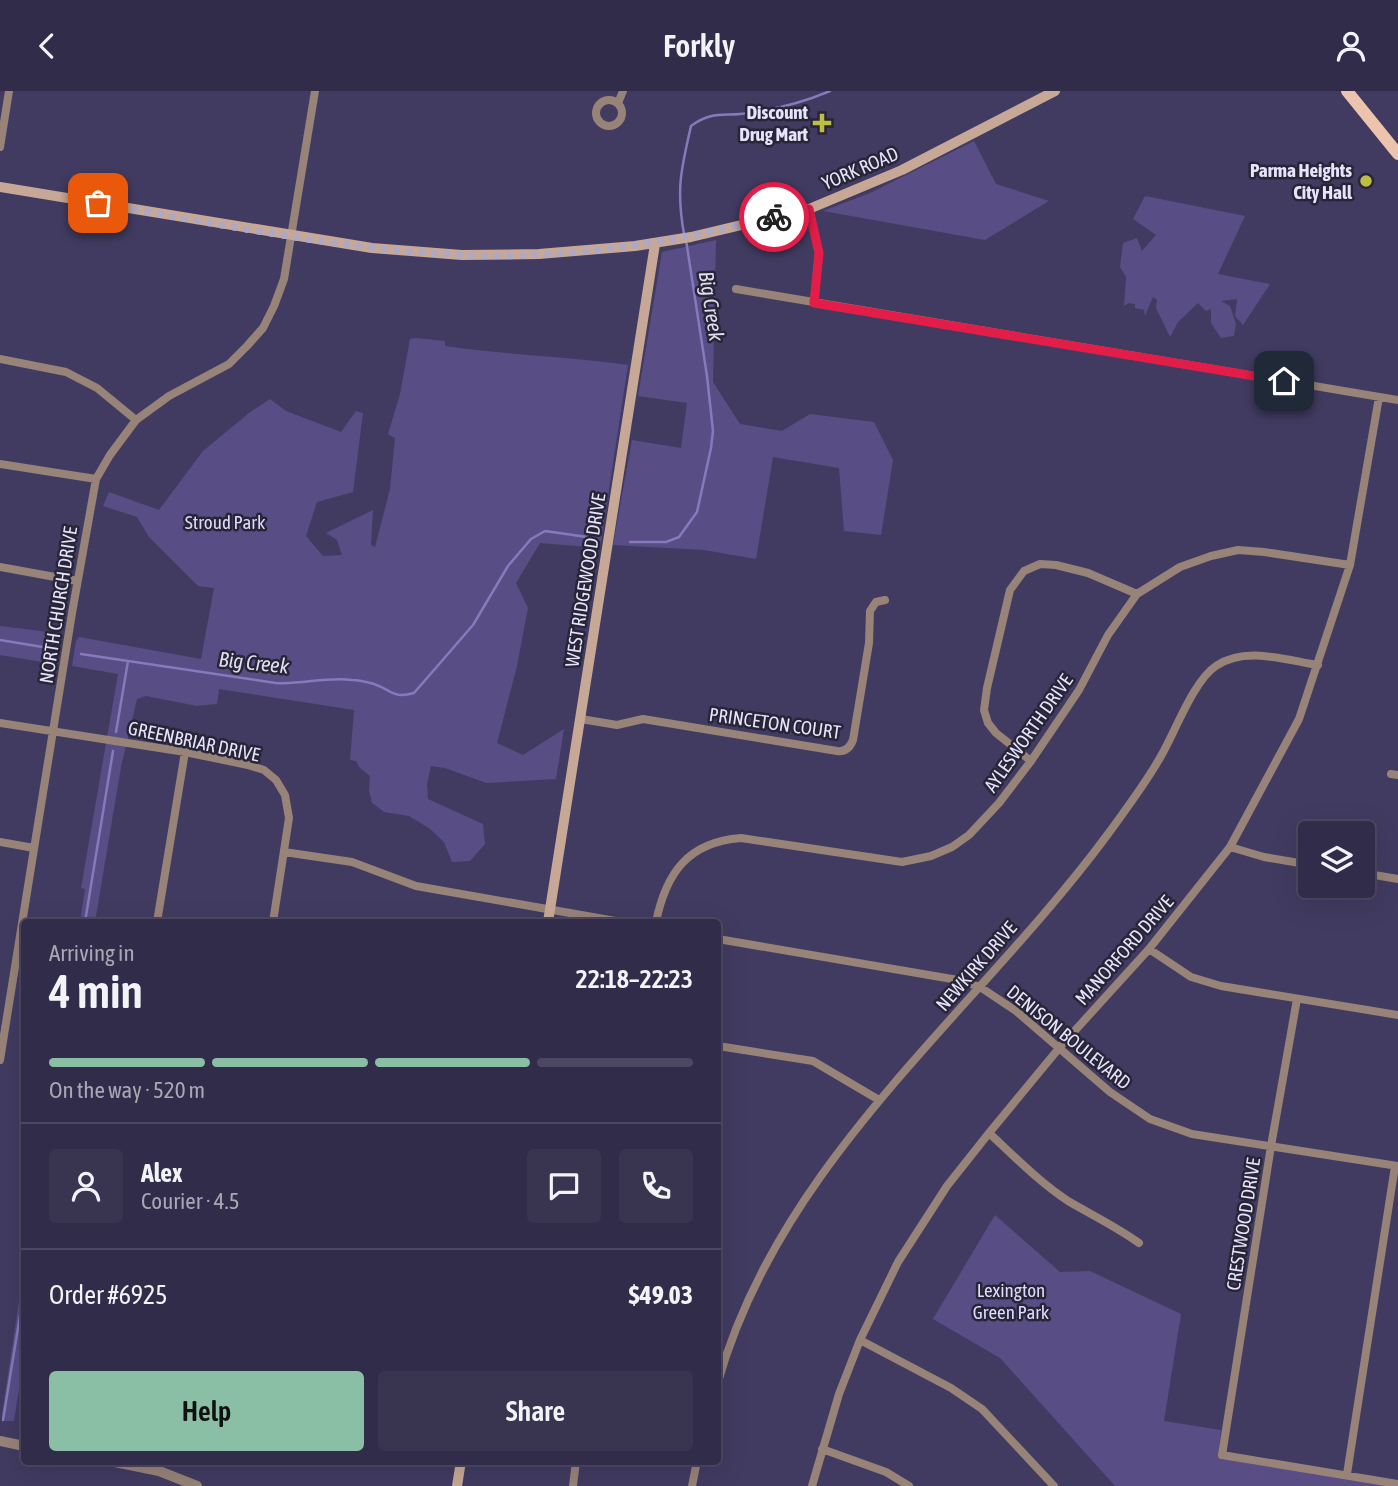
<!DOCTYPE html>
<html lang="en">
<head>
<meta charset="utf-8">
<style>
	:root { --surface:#312c49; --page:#393450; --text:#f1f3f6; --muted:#a8a7b4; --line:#4c4861; --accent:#8abfa5 }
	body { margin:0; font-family:"Asap Condensed",sans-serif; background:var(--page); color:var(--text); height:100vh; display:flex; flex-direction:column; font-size:26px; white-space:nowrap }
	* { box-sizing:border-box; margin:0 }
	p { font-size:23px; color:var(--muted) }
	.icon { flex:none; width:38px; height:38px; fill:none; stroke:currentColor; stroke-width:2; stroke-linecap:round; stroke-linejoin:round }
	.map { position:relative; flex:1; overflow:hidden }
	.side { position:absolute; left:21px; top:828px; width:700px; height:546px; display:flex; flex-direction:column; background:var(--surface); border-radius:7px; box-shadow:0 7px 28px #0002,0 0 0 2px var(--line) }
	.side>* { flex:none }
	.fabs { position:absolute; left:1298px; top:730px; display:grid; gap:14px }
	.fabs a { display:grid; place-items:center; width:77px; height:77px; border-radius:7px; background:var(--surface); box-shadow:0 7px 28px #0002,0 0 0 2px var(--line); font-size:35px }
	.pin { position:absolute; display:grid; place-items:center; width:60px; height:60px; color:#fff; margin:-30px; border-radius:14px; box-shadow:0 4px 10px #0006 }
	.courier { position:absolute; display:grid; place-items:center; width:70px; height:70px; margin:-35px; border:5px solid #e11d48; border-radius:50%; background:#fff; color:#222; box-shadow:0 2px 9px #0007 }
	.headline em { font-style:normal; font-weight:600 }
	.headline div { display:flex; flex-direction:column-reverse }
	.headline { display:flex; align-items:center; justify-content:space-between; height:119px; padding:0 28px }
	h1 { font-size:46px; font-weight:600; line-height:52px }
	.bar { display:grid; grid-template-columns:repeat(4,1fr); gap:10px 7px; align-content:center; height:84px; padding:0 28px }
	.bar i { height:9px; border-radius:5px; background:var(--line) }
	.bar .selected { background:var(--accent) }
	.bar p { grid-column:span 4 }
	.line { display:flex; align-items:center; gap:18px; padding:0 28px; border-top:2px solid var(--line) }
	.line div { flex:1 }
	.round { display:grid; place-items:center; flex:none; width:74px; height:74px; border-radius:7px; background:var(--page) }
	.action { display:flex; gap:14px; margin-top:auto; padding:14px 28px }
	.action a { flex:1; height:80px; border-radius:7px; background:var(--accent); color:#111; font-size:28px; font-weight:600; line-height:80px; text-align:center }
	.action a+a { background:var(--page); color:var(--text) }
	header { display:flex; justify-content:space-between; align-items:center; height:91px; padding:0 28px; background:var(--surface); font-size:32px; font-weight:600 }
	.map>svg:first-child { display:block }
	.green { fill:#584e85 }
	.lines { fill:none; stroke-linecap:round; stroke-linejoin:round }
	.stream { stroke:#857abb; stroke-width:2.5 }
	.minor { stroke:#978378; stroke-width:8 }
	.tertiary { stroke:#978378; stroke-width:10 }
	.secondary { stroke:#c7a896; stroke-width:10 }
	.primary { stroke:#ecc4ad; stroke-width:12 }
	.done { stroke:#aca8c6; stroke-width:7; stroke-dasharray:0 12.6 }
	.route { stroke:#e11d48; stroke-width:9 }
	.poi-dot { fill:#bcbf44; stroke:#282537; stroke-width:2.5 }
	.labels { text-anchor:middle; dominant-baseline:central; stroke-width:5; stroke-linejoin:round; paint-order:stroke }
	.poi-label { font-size:19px; font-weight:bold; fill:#e6e3fc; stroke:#282537; text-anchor:end }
	.street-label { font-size:19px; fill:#e6e3fc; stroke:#282537 }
	.park-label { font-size:19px; fill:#dedaff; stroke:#282537 }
	.water-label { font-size:21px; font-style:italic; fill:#dfddef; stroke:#282537 }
</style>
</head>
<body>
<header><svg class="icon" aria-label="back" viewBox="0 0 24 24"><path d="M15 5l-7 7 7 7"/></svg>Forkly<svg class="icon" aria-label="person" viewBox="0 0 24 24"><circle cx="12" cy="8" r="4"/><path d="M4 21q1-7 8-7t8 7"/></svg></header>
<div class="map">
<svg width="1398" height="1395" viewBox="0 0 1398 1395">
	<rect width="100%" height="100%" fill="#413b61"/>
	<path class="green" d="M974,50L996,93L1049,110L985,149L823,120L870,102Z
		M1145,105L1245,125L1218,183L1270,193L1243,234L1235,225L1237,208L1221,210L1230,215L1236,233L1234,245L1221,247L1211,232V218L1206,220L1198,212L1178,231L1170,246L1156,217L1157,209L1153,206L1145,225L1144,219L1135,217V213L1129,212L1124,215L1126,186L1120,176L1123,152L1137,147L1142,160L1156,144L1133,128Z
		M716,149L713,291L740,333L782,340L810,323L874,331L893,369L881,444L844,440L839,377L773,366L756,468L704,459L613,454L632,349L681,357L687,312L638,305L662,161Z
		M416,247L445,250V255C505,264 567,265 628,274L600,457L540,452L516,492L528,517L517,575L497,652L523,664L564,638L556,688L486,692L445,677L431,675L427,693L428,708L483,733L485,753L470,770L452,771L444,751L429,737L409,725L384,721L372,712L369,700L370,685L360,677L356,670L350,669L354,619L219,598L217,613L197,615L146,605L137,608L121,676L95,831H80L85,798L81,797L118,583L72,575L76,550L79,546L201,568L214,497L198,495L149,446L137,426L103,415L109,401L159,419L203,360L249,322L270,308L286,320L341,341L356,320L363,322L353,401L317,411L306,445L323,465L342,464L337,449L326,442L373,419L371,454L375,456L390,398L395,347L388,343L400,303L410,248Z
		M0,535L57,542L55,573L0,564Z
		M995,1124L1060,1181L1090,1180L1181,1223L1164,1330L1221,1339L1219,1357L1223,1366L1394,1395H1115L1000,1267L933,1228Z
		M24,1176V1265L14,1330H2V1324Z"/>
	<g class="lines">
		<path class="stream" d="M684,143C676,98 681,79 691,35C713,19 724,26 749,22C777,18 804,11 830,0
			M630,451H666L679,446L697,421L711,357L713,340L707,285L686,149
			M0,549L55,558
			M81,563L276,592C301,594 328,585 352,589C359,589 367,591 374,593C392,599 392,608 414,602L473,534L508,475L531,448L545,440L594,447
			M116,641L128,570
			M85,831L113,660
			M3,1329L24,1200"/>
		<path class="minor" d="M596 22a13 13 0 1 1 26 0a13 13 0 1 1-26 0Z
			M618,12L623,0
			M0,56L9,0
			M809,118L819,162L814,212
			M736,198L1398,309
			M0,268L66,281L97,297L136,329
			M0,373L96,388
			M0,476L77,490
			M581,628L617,634L643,628L837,660C845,661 850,657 853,649L869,552L870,520L876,511L885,509
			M0,632L185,661L248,674L264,679L276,689L285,704L289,727L273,831
			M1031,670L996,642L988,632L984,619L987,597L1010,499L1024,480L1040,473L1056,474L1088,482L1137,503
			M1391,683L1398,684
			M0,751L34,757
			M1230,756L1264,766L1311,774
			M284,761L352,771L416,795L621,831
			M1363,782L1398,788
			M157,831L185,661
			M656,831C666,782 688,751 741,747L902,771L931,765L952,756L969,744L999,712L1031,670L1079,599L1108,544L1137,503L1180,476L1211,465L1238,459L1264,461L1350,474
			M718,848L958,889L980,896L1016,920L1110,1001L1150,1028L1192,1043L1398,1075
			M1149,858L1191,886L1221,895L1398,924
			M1297,908L1271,1055L1222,1364L1398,1393
			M718,955L813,970L879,1009
			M0,969L72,522L96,388L110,364L136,329L169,305L229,273L247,255L263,237L274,215L284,188L315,0
			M989,1042C1014,1065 1039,1091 1068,1110C1092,1124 1117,1136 1139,1152
			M860,1249L951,1297L982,1318L1054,1395
			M718,1291C781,1068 975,923 1108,743C1126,718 1146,692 1161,665C1175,641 1194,589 1216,575C1245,555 1286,569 1318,574
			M822,1358L886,1381L909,1395
			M1347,1383L1395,1075
			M573,1395L576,1370
			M692,1395L697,1370
			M812,1395L839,1303L860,1249L898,1171L947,1095L989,1042L1060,956L1149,858L1230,756L1299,628L1350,474L1379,306"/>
		<path class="tertiary" d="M0,1350L24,1355
			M110,1370L159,1380L197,1395"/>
		<path class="secondary" d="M0,96L372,157L462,164L539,163L635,155L691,146L809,118L902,79L1055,0
			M548,831L655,153
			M457,1395L461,1370"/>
		<path class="primary" d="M1347,0L1398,63"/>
	</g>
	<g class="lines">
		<path class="done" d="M98,112C218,133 338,158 459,164C565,169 672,152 774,126"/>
		<path class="route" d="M774,126L809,118L819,162L814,212L1284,290"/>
	</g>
	<g class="poi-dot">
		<path d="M818.5 21.5h7v7h7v7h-7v7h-7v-7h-7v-7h7z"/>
		<circle cx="1366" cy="90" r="7"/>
	</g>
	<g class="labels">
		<g class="poi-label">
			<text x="808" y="21">Discount<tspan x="808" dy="22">Drug Mart</tspan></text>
			<text x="1352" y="79">Parma Heights<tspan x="1352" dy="22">City Hall</tspan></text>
		</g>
		<g class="street-label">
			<text transform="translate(860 77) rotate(-23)">YORK ROAD</text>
			<text transform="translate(585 489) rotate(-81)">WEST RIDGEWOOD DRIVE</text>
			<text transform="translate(58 514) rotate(-81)">NORTH CHURCH DRIVE</text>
			<text transform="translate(775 632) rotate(8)">PRINCETON COURT</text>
			<text transform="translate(1028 642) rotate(-55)">AYLESWORTH DRIVE</text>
			<text transform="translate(194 650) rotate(12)">GREENBRIAR DRIVE</text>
			<text transform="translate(1124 859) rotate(-49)">MANORFORD DRIVE</text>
			<text transform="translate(976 875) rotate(-49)">NEWKIRK DRIVE</text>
			<text transform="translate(1069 946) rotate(39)">DENISON BOULEVARD</text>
			<text transform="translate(1243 1133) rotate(-81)">CRESTWOOD DRIVE</text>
		</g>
		<g class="park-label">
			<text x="225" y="431">Stroud Park</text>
			<text x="1011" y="1199">Lexington<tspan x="1011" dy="22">Green Park</tspan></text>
		</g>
		<g class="water-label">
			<text transform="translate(712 215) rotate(81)">Big Creek</text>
			<text transform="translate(254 571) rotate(6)">Big Creek</text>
		</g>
	</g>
</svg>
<div class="fabs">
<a><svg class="icon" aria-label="layers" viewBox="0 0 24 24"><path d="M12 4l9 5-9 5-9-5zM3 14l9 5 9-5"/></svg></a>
</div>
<div class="pin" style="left:98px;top:112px;background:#ea580c"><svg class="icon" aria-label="bag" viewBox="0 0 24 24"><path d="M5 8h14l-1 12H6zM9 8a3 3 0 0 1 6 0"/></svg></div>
<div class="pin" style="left:1284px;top:290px;background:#1f2937"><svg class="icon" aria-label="home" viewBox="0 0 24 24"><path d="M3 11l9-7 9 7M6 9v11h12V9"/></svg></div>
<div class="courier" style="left:774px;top:126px"><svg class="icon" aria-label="bike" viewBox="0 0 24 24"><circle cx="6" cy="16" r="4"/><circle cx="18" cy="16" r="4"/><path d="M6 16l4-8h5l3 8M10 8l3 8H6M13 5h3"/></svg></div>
<section class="side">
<div class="headline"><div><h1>4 min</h1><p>Arriving in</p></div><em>22:18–22:23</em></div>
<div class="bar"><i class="selected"></i><i class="selected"></i><i class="selected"></i><i></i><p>On the way · 520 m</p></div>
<div class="line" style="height:126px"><a class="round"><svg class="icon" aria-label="person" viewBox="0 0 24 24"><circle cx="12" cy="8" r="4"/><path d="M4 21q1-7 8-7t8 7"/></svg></a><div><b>Alex</b><p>Courier · 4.5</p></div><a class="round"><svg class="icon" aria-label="chat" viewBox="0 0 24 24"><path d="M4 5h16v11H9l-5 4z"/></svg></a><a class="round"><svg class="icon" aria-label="phone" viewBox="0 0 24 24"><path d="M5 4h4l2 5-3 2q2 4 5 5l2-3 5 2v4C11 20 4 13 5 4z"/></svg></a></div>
<div class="line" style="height:91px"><div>Order #6925</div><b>$49.03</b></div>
<div class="action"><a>Help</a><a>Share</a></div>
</section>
</div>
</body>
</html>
